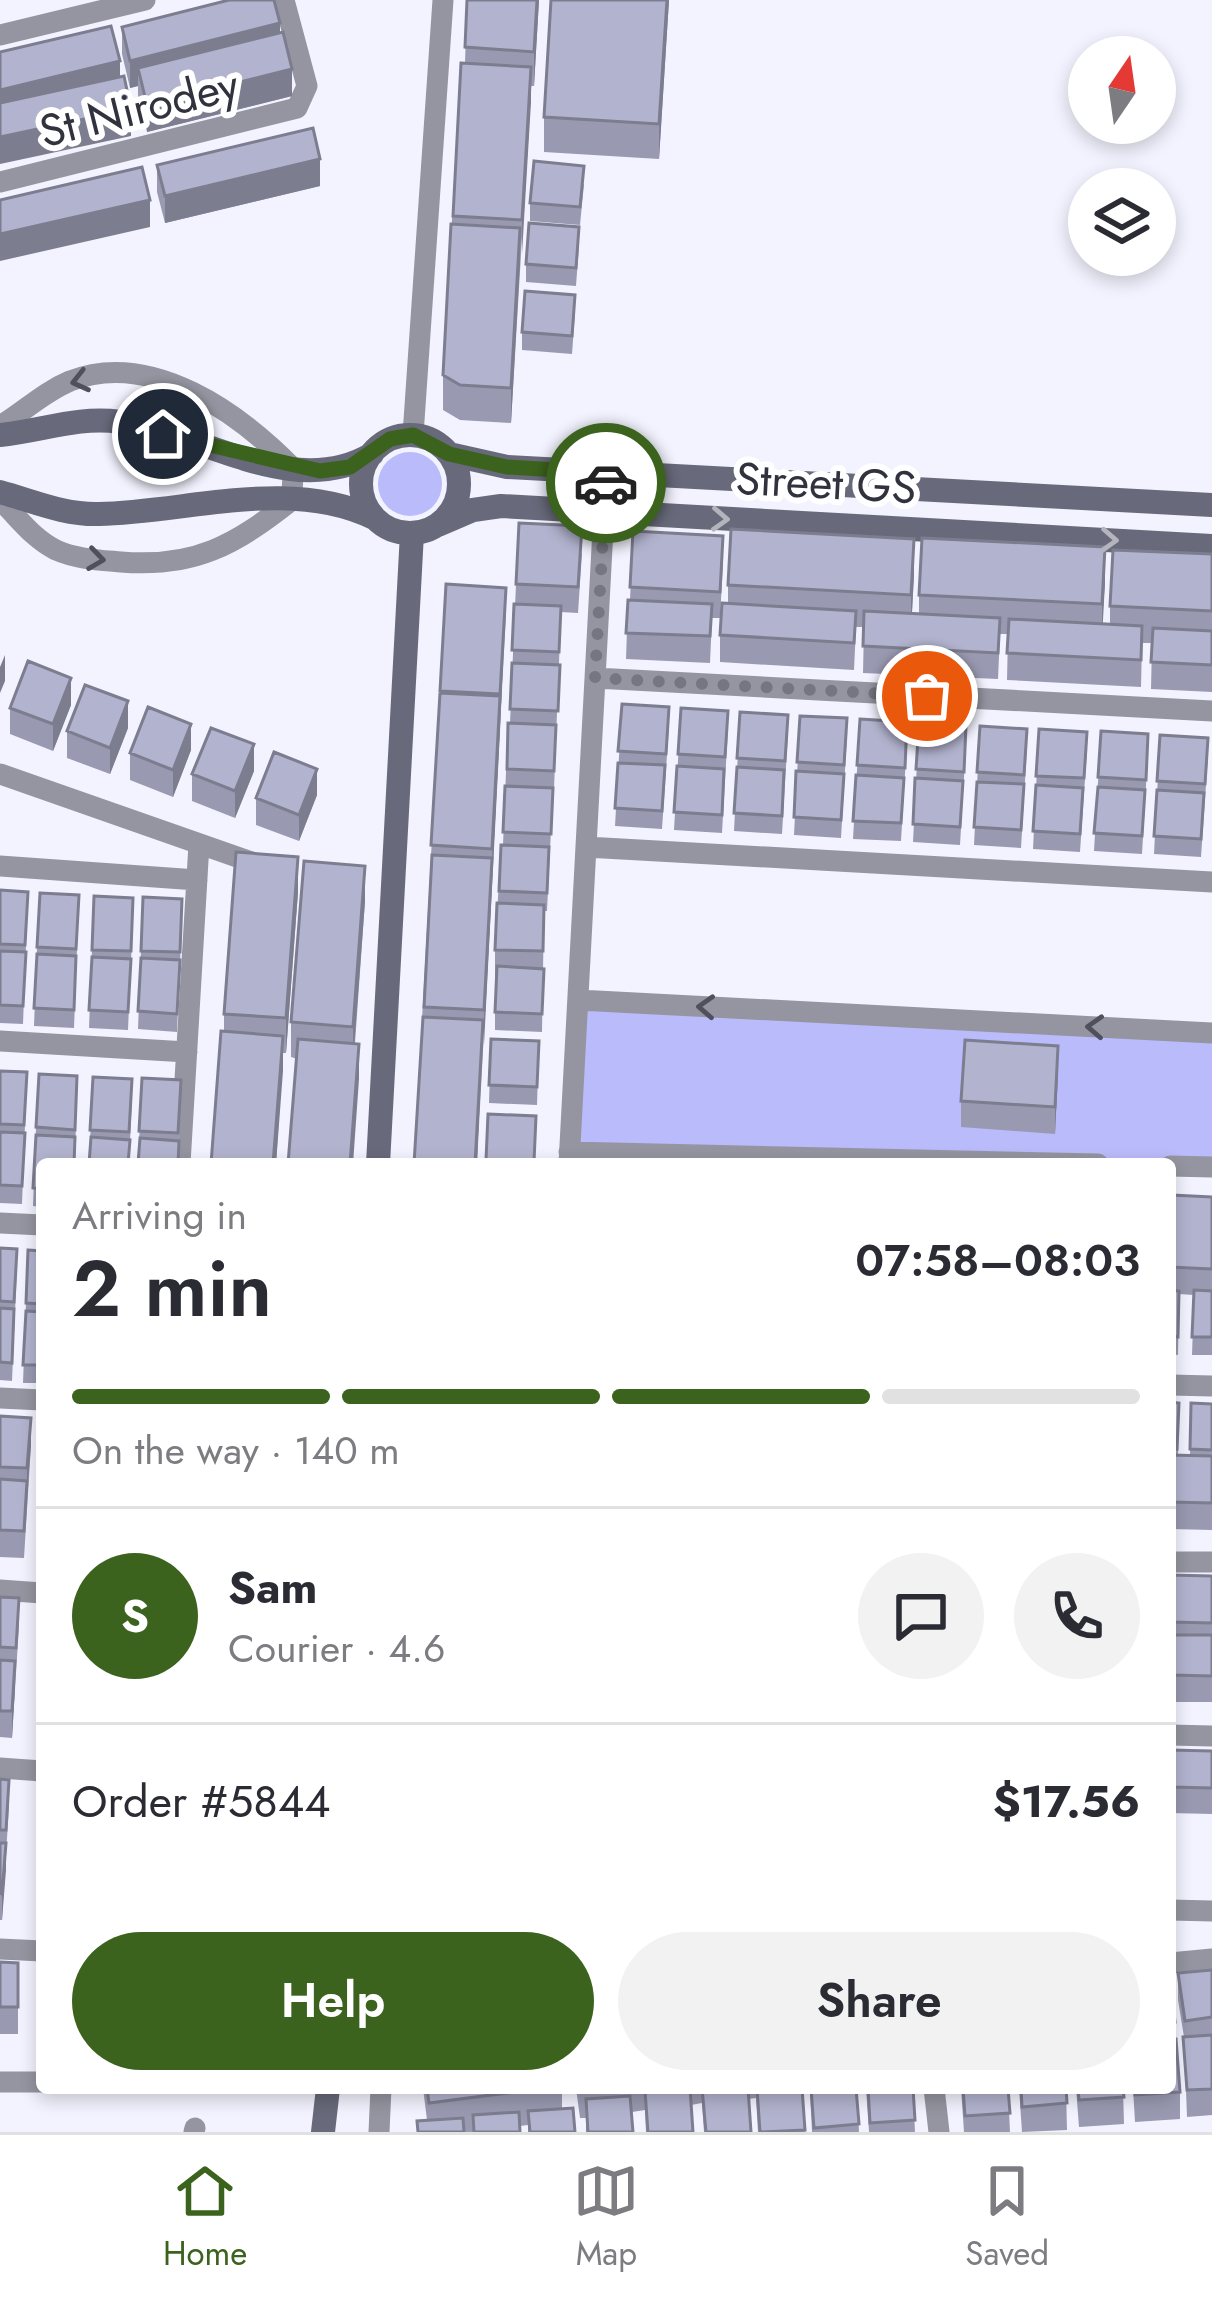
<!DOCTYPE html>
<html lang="en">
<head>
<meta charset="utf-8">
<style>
	:root { --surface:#fff; --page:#f2f2f3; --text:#2b2b33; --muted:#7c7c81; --line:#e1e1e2; --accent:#3c631d }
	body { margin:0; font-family:Jost,sans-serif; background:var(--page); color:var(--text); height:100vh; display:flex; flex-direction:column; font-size:45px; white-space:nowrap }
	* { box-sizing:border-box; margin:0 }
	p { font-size:39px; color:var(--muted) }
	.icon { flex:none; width:66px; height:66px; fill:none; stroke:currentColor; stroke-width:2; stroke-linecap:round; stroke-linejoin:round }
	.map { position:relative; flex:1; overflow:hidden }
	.sheet { position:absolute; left:36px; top:1158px; width:1140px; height:936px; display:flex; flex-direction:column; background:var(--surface); border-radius:12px; box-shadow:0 6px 18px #0003 }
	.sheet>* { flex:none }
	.needle { width:78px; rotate:13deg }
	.fabs { position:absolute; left:1068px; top:36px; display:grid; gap:24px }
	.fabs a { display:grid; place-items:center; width:108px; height:108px; border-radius:50%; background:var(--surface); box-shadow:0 6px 18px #0003; font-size:60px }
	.pin { position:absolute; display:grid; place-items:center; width:102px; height:102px; color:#fff; margin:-51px; border:6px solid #fff; border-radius:50%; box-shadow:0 3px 12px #0007 }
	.courier { position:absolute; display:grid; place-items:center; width:120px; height:120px; margin:-60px; border:9px solid #3c631d; border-radius:50%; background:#fff; color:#222; box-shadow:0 3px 15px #0007 }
	.overview em { font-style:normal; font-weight:600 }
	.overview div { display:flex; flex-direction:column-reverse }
	.overview { display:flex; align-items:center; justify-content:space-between; height:204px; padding:0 36px }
	h1 { font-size:78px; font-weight:600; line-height:90px }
	.bar { display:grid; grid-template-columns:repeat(4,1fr); gap:18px 12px; align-content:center; height:144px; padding:0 36px }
	.bar i { height:15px; border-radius:9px; background:var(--line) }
	.bar .selected { background:var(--accent) }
	.bar p { grid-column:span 4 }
	.line { display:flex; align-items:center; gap:30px; padding:0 36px; border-top:3px solid var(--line) }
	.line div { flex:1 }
	.round { display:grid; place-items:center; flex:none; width:126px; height:126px; border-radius:63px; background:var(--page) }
	.cta { display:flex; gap:24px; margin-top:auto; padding:24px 36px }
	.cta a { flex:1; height:138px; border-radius:72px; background:var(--accent); color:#fff; font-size:48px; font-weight:600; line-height:138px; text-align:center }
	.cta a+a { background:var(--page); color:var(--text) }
	.menu { display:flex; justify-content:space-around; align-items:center; height:168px; border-top:3px solid var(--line); background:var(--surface); font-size:33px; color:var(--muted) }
	.menu a { display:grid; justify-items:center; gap:6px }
	.menu .selected { color:var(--accent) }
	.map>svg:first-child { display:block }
	.green { fill:#babbfa }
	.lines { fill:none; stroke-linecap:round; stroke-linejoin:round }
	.street { stroke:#9595a1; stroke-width:21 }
	.secondary { stroke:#68697a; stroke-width:24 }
	.wall { fill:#999ab1 }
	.shaded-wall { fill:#7d7d90 }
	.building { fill:#b2b3ce; stroke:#7d7d90; stroke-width:3 }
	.oneway { stroke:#4f505b }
	.oneway2 { stroke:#b4b4bc }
	.done { stroke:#757681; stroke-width:12; stroke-dasharray:0 21.6 }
	.route { stroke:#3c631d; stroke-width:15 }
	.labels { text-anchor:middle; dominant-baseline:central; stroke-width:12; stroke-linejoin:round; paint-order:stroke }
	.street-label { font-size:45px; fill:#31323d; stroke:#fff }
</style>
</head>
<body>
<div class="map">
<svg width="1212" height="2132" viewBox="0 0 1212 2132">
	<rect width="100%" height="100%" fill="#f2f3fe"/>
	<path class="green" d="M378 484a32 32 0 1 1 64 0a32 32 0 1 1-64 0Z
		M578,1000L1212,1033V1167L569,1152Z"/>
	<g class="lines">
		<path class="street" d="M0,35L145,0
			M0,182L297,108L307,86L284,0
			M0,426C25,411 42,393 70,381C152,349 240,414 293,468L292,500C235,545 195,568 121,562C99,560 76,559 56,550C32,538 18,517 0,500
			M413,435L443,0
			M595,678L1212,711
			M0,774L260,865
			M586,847L1212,882
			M0,866L197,880
			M578,1000L1212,1033
			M0,1041L187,1052
			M569,1152L1098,1164
			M180,1164L199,844
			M569,1164L606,473
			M1170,1166L1212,1167
			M0,1223L42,1225
			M1170,1385L1212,1386
			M0,1398L42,1400
			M1170,1562H1212
			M0,1590L42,1593
			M1170,1735L1212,1736
			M0,1768L42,1771
			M1170,1910L1212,1911
			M0,1949L42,1951
			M1170,1963L1212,1959
			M0,2082H42
			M934,2088L939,2132
			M194,2132L195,2128
			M379,2132L381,2088"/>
		<path class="secondary" d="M0,435C42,431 77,416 120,422C200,432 293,501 372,454
			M361 484a49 49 0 1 1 98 0a49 49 0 1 1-98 0Z
			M449,454L507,467L1212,505
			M0,492C33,501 64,515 99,514C188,512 290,477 374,518
			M438,525L473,510L501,506L1212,546
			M378,1164L412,533
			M323,2132L328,2088"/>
	</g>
	<path class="wall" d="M467,0H539L534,86H531L511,423L460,420L443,410V375L461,63H465Z
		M551,0H669L659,159L544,152V117Z
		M122,27L280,33L292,96L147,132L138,95V86L130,88L122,54Z
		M157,165L320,186L165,223L157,192Z
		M584,184L580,225L530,221V203Z
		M579,245L576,286L526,282V264Z
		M575,313L572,354L522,350V332Z
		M633,531L723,563L720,618H712L710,663L626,659L628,600H630Z
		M582,553L578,613L561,612L554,789H553L547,911H544L542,1032L495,1030V950L501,845H503L508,723H510L516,584Z
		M1212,554V692L1151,689L1152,643H1142L1141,687L1007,680L1008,634H1000L998,679L863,673L864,627H856L854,670L720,662V635L728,604V585L914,574L912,613L919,614V595L1105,582L1102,624H1110V606Z
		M446,584L506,614L477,1164H414Z
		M622,704L669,725L662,829L615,826Z
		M71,705L53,751L10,734V708Z
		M681,708L728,729L722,833L674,830Z
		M740,712L788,733L782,834L734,831Z
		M800,716L847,736L841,838L794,835Z
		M860,719L907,740L901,841L853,839Z
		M919,723L966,744L960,845L913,842Z
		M980,726L1027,747L1021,848L974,845Z
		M128,728L110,774L67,758V731Z
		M1039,729L1087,750L1080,852L1033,849Z
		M1101,731L1148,752L1142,854L1094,851Z
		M1160,735L1208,756L1201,857L1154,854Z
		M191,750L173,797L130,780V753Z
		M254,771L235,818L192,801V774Z
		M317,795L299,841L256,825V798Z
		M0,890L28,892L23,1024L0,1023Z
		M298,892L286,1053H283L276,1164H211L224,1031V1014Z
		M79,895L74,1028L34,1026L37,947Z
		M94,896L133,916L128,1030L89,1028Z
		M143,897L182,917L177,1032L138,1029Z
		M365,901L355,1043L359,1079L291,1057V1022Z
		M491,1039L539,1041L537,1105L489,1103Z
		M0,1071L27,1072L22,1204L0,1203Z
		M1058,1072L1055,1134L961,1127V1101Z
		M77,1076L75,1164H42V1207L33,1206L36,1127Z
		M93,1077L132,1097L129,1164H89Z
		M142,1078L181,1080L179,1164H138Z
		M488,1114L535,1164H486Z
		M1170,1188L1172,1195L1212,1197V1355H1192L1194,1295L1179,1294L1178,1355L1170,1354Z
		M0,1248L17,1267L12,1381L0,1380Z
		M28,1250L42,1251V1383H23Z
		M1170,1402L1179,1403L1178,1455H1190L1191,1403L1212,1404V1530L1170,1529Z
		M0,1416L31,1445L24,1558L0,1557Z
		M1170,1575L1212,1576V1702H1170Z
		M0,1597L19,1625L12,1738L0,1737Z
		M1170,1750L1212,1751V1814L1170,1813Z
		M0,1779L9,1806L2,1920H0Z
		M0,1962L18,1963V2034H0Z
		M1212,1970V2115L1187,2117L1184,2037L1178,2000V1973Z
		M1170,1976L1180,2092V2119L1135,2122L1133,2088H1170Z
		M423,2088H562V2109L575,2132H528V2125L520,2126V2132H417L427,2120Z
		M576,2088H857L859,2132H812L810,2092L803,2093L805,2132H758L756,2098L748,2099L751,2132H704L702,2103L691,2105L693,2132H646L645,2110L632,2112L633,2132H586V2118H580Z
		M866,2088H913L915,2132H869Z
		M961,2088H1008L1010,2132H964Z
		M1019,2088H1066L1067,2130L1022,2132Z
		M1076,2088H1123L1124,2124L1079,2127Z"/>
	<path class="shaded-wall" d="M537,0H539L534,86V52Z
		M667,0H669L659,159V124Z
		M280,23V50L138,68V86L130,88V61Z
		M120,61V88L0,116V90Z
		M531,67V102L522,254V220Z
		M292,69V96L147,132V105Z
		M131,109V136L0,164V137Z
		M320,159V186L165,223V196Z
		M150,200V227L0,261V234Z
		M520,228V263L511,423V388Z
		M914,539V574L911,630V595Z
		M1105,547V582L1102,639V604Z
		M506,588L500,731L484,1045V1010Z
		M5,655V681L0,693V667Z
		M71,678V705L53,751V724Z
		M128,701V728L110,774V748Z
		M191,724V750L173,797V770Z
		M254,744V771L235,818V791Z
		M317,769V795L299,841V815Z
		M298,857V892L286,1053V1018Z
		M365,866V901L353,1062V1027Z
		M483,1020L477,1164H475Z
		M283,1036V1071L276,1164H273Z
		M359,1044V1079L353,1164H350Z
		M1058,1046V1072L1055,1134V1107Z
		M31,1418V1445L27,1495V1468Z
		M15,1661V1687L12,1738V1711Z
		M6,1843V1870L2,1920V1894Z"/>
	<path class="building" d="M229,0H274L280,23L130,61L122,27Z
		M467,0H537L534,52L465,47Z
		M551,0H667L659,124L544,117Z
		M111,26L120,61L0,90V52Z
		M283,32L292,69L147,105L138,68Z
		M461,63L531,67L522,220L453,216Z
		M124,76L131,109L0,137V103Z
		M313,128L320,159L165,196L157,165Z
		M534,161L584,166L580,207L530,203Z
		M142,167L150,200L0,234V200Z
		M529,223L579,227L576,268L526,264Z
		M451,224L520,228L511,388L460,385L443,375Z
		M525,291L575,295L572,336L522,332Z
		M519,523L582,526L578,587L516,584Z
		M731,529L914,539L911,595L728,585Z
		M633,531L723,536L720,592L630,587Z
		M922,538L1105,547L1102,604L919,595Z
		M1113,550L1212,554V611L1110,606Z
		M446,584L506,588L500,694L440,691Z
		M628,600L712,604L710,636L626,633Z
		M722,603L856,611L854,643L720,635Z
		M514,604L561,606L559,652L512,650Z
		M864,611L1000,618L998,653L863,646Z
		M1009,619L1142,626L1141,660L1007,653Z
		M1153,628L1212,631V665L1151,662Z
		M28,661L71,678L53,724L10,708Z
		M512,663L560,665L558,711L510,709Z
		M85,685L128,701L110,748L67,731Z
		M440,693L500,696L492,849L431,845Z
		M622,704L669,707L666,754L618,751Z
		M148,707L191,724L173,770L130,753Z
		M681,708L728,711L725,757L678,754Z
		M740,712L788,715L785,761L737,758Z
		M800,716L847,718L844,765L797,762Z
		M860,719L907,722L905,768L857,765Z
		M508,723L556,725L554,771L507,769Z
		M919,723L966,726L964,772L916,769Z
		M980,726L1027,729L1024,775L977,772Z
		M211,728L254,744L235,791L192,774Z
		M1039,729L1087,732L1084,778L1036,776Z
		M1101,731L1148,734L1146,780L1098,777Z
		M1160,735L1208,738L1205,784L1157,781Z
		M274,752L317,769L299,815L256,798Z
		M618,763L665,765L662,811L615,808Z
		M677,766L724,769L722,815L674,812Z
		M737,767L784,770L782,816L734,813Z
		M796,771L844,774L841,820L794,817Z
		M856,775L904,778L901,823L853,821Z
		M915,778L963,781L960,827L913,824Z
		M977,782L1024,784L1021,830L974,827Z
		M1036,785L1083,788L1080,834L1033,831Z
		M505,786L553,788L551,834L503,832Z
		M1098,787L1145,790L1142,836L1094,833Z
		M1157,790L1204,793L1201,839L1154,836Z
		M501,845L549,847L547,893L499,891Z
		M236,852L298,857L286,1018L224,1014Z
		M432,855L492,858L484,1010L424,1007Z
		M304,861L365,866L353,1027L291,1022Z
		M0,890L28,892L25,945L0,944Z
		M40,893L79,895L76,949L37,947Z
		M94,896L133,898L131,951L92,950Z
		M143,897L182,899L180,952L141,951Z
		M497,903L544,905L543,951L495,950Z
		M0,951L26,952L23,1006L0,1005Z
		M37,954L76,956L74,1010L34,1008Z
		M92,957L131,959L128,1012L89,1010Z
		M141,958L180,960L177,1014L138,1011Z
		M497,966L544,969L542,1014L495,1012Z
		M423,1017L483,1020L475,1164H414Z
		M221,1031L283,1036L273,1164H211Z
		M298,1039L359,1044L350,1164H288Z
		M491,1039L539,1041L537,1087L489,1085Z
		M965,1040L1058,1046L1055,1107L961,1101Z
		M0,1071L27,1072L24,1125L0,1124Z
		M39,1074L77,1076L75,1130L36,1127Z
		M93,1077L132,1079L129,1132L90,1130Z
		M142,1078L181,1080L178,1133L139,1131Z
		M488,1114L536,1116L534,1162L486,1160Z
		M0,1132L25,1133L22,1186L0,1185Z
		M36,1135L75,1137L74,1164H42V1189L33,1188Z
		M91,1137L130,1140L128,1164H89Z
		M140,1138L179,1141L178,1164H138Z
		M1170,1188H1172V1195L1212,1197V1269L1170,1267Z
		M0,1248L17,1249L14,1302L0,1301Z
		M28,1250L42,1251V1304L26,1303Z
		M1170,1290L1179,1291L1178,1337L1170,1336Z
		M1194,1290L1212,1291V1337H1192Z
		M0,1308L14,1309L12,1363L0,1362Z
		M26,1311L42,1312V1365H23Z
		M1170,1402L1179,1403L1177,1449L1170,1448Z
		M1191,1403L1212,1404V1450L1190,1449Z
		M0,1416L31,1418L27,1468L0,1467Z
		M1170,1455L1212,1456V1503L1170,1502Z
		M0,1479L27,1481L24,1531L0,1530Z
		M1170,1575L1212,1576V1623L1170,1622Z
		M0,1597L19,1598L16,1648L0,1647Z
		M1170,1635H1212V1676L1170,1675Z
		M0,1660L15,1661L12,1711H0Z
		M1170,1750L1212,1751V1788L1170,1787Z
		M0,1779L9,1780L6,1830H0Z
		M0,1843H6L2,1894L0,1893Z
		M0,1962L18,1963V2007H0Z
		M1212,1970V2017L1185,2021L1178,1973Z
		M1170,1977L1175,2022H1170Z
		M1212,2035V2089L1187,2090L1183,2037Z
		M1170,2039H1176L1180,2092L1135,2095V2088H1170Z
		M427,2088H546L429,2103Z
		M690,2088L693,2132H648L645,2091Z
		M702,2088H748L751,2132H706Z
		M757,2088H802L805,2130L760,2132Z
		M811,2088H856L859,2124L814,2128Z
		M868,2088H913L915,2120L870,2123Z
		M963,2088H1008L1010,2113L965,2116Z
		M1021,2088H1066L1067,2103L1022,2107Z
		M1078,2088H1123L1124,2097L1079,2100Z
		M630,2096L633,2132H588L586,2099Z
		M573,2108L575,2132H530L528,2111Z
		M519,2112L520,2132H474L473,2115Z
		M463,2118L464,2132H418L417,2121Z"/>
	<defs><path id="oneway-chevron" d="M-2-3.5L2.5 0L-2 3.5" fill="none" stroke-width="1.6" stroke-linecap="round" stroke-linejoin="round" transform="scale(3)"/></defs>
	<g class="oneway">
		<use href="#oneway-chevron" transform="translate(80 381) rotate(166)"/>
		<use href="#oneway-chevron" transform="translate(96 559) rotate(8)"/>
		<use href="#oneway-chevron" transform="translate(706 1007) rotate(-177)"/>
		<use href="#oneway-chevron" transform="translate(1095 1027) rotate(-177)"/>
	</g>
	<g class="oneway2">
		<use href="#oneway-chevron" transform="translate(720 519) rotate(3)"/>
		<use href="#oneway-chevron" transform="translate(1109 540) rotate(3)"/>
	</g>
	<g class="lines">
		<path class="done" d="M606,483L595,678L927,696"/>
		<path class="route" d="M163,434L320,471L350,467L390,439L413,435L449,454L507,467L606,473V483"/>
	</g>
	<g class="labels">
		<g class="street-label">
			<text transform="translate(139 108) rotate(-14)">St Nirodey</text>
			<text transform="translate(826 483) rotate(3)">Street GS</text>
		</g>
	</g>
</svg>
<div class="fabs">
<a><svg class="needle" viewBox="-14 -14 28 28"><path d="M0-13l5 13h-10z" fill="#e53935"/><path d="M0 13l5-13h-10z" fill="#7c7c81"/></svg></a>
<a><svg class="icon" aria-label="layers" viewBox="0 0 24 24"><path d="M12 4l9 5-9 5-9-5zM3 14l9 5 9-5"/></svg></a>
</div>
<div class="pin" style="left:927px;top:696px;background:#ea580c"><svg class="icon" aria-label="bag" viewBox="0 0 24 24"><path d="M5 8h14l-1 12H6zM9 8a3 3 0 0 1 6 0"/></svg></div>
<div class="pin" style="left:163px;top:434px;background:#1f2937"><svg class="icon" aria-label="home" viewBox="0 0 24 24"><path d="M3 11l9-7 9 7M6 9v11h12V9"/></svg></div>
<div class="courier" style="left:606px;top:483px"><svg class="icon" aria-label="car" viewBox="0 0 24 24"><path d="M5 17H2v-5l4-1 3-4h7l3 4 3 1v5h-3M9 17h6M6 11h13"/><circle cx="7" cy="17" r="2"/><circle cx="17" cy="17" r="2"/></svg></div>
<section class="sheet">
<div class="overview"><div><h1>2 min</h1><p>Arriving in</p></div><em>07:58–08:03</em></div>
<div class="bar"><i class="selected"></i><i class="selected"></i><i class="selected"></i><i></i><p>On the way · 140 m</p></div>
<div class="line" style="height:216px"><b class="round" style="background:var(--accent);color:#fff">S</b><div><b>Sam</b><p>Courier · 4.6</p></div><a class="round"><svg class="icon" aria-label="chat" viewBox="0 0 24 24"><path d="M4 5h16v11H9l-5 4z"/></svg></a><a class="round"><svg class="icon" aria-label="phone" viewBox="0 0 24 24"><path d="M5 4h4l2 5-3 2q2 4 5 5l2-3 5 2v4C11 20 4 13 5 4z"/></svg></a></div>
<div class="line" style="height:156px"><div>Order #5844</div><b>$17.56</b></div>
<div class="cta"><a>Help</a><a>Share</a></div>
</section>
</div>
<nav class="menu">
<a class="selected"><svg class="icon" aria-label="home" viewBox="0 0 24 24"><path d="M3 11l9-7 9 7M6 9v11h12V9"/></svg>Home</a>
<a><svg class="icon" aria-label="map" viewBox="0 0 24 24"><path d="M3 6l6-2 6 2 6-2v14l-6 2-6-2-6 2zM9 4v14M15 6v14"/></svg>Map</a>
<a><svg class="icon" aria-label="saved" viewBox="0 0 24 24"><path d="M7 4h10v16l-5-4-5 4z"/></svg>Saved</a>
</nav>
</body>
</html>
